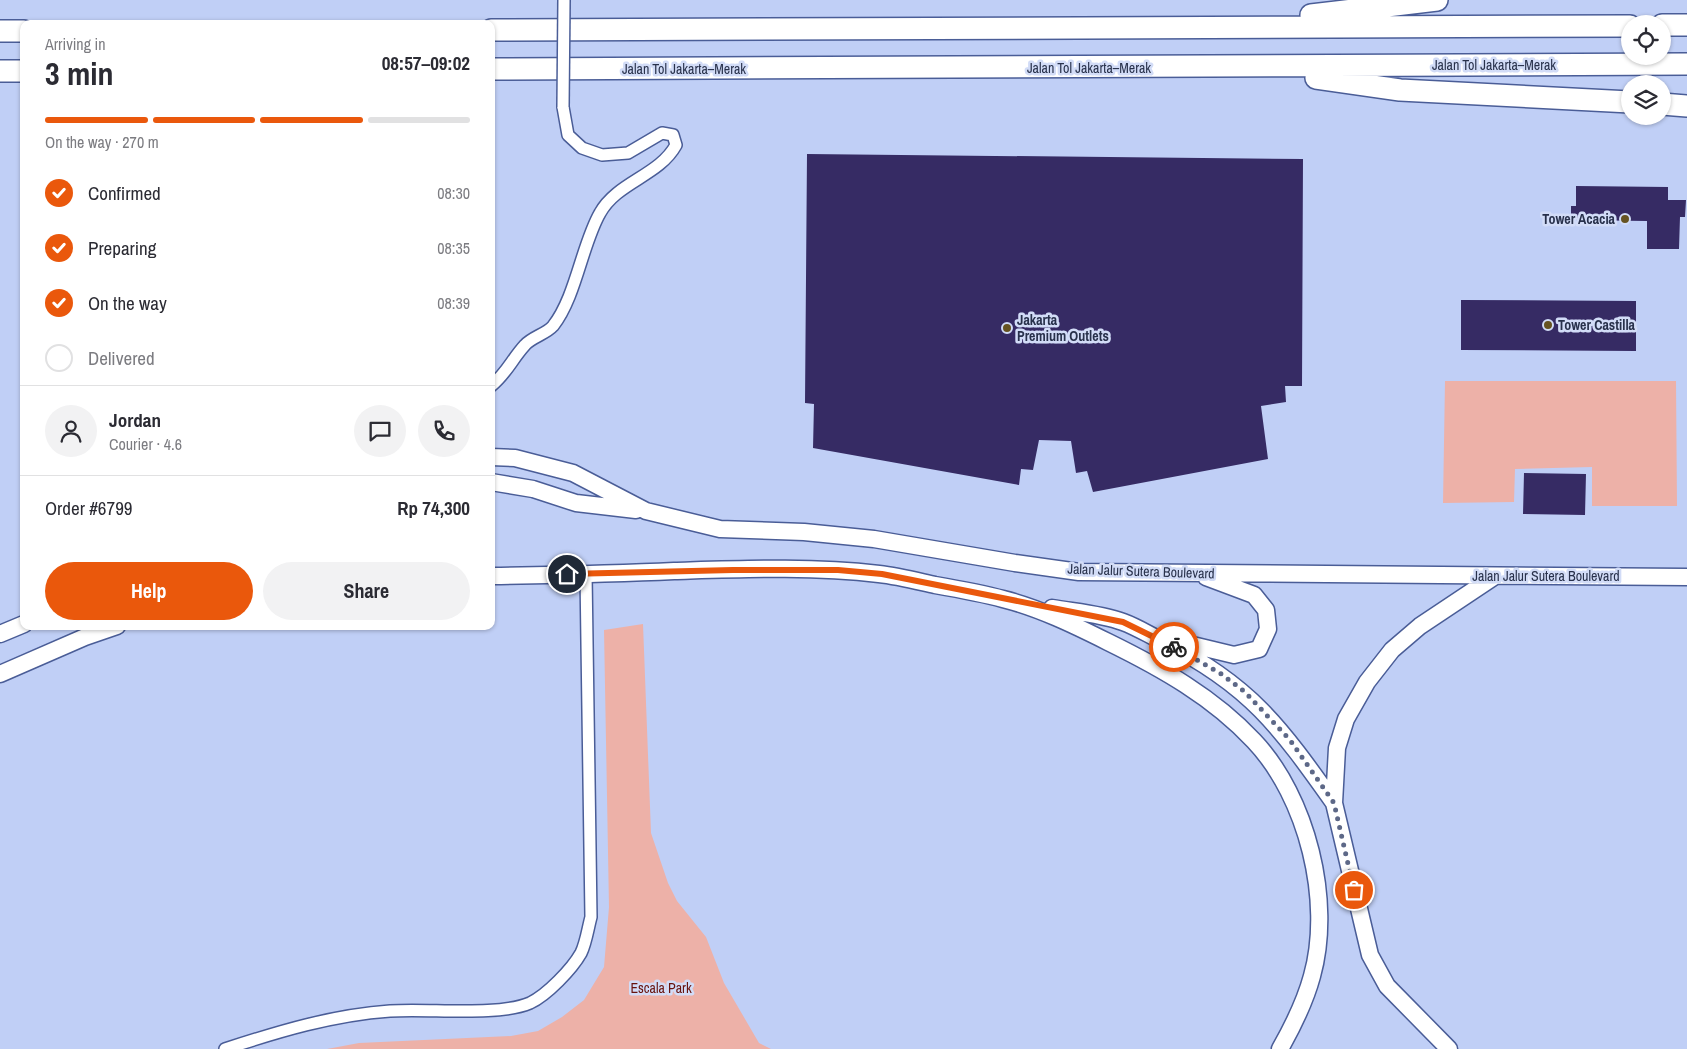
<!DOCTYPE html>
<html lang="en">
<head>
<meta charset="utf-8">
<style>
	:root { --surface:#fff; --page:#f2f2f3; --text:#2b2b33; --muted:#7c7c81; --line:#e1e1e2; --accent:#ea580c }
	body { margin:0; font-family:"Archivo Narrow",sans-serif; background:var(--page); color:var(--text); height:100vh; display:flex; flex-direction:column; font-size:19px; white-space:nowrap }
	* { box-sizing:border-box; margin:0 }
	p { font-size:16px; color:var(--muted) }
	.icon { flex:none; width:28px; height:28px; fill:none; stroke:currentColor; stroke-width:2; stroke-linecap:round; stroke-linejoin:round }
	.map { position:relative; flex:1; overflow:hidden }
	.side { position:absolute; left:20px; top:20px; width:475px; height:610px; display:flex; flex-direction:column; background:var(--surface); border-radius:10px; box-shadow:0 1px 4px #0004 }
	.side>* { flex:none }
	.tools { position:absolute; left:1621px; top:15px; display:grid; gap:10px }
	.tools a { display:grid; place-items:center; width:50px; height:50px; border-radius:50%; background:var(--surface); box-shadow:0 1px 4px #0004; font-size:25px }
	.pin { position:absolute; display:grid; place-items:center; width:42px; height:42px; color:#fff; margin:-21px; border:2px solid #fff; border-radius:50%; box-shadow:0 1px 5px #0007 }
	.courier { position:absolute; display:grid; place-items:center; width:50px; height:50px; margin:-25px; border:4px solid #ea580c; border-radius:50%; background:#fff; color:#222; box-shadow:0 1px 6px #0007 }
	.overview em { font-style:normal; font-weight:800 }
	.overview div { display:flex; flex-direction:column-reverse }
	.overview { display:flex; align-items:center; justify-content:space-between; height:85px; padding:0 25px }
	h1 { font-size:32px; font-weight:800; line-height:38px }
	.bar { display:grid; grid-template-columns:repeat(4,1fr); gap:8px 5px; align-content:center; height:60px; padding:0 25px }
	.bar i { height:6px; border-radius:4px; background:var(--line) }
	.bar .selected { background:var(--accent) }
	.bar p { grid-column:span 4 }
	.line { display:flex; align-items:center; gap:12px; padding:0 25px; border-top:1px solid var(--line) }
	.line div { flex:1 }
	.round { display:grid; place-items:center; flex:none; width:52px; height:52px; border-radius:26px; background:var(--page) }
	ol { padding:0 25px; list-style:none }
	li { display:flex; align-items:center; gap:15px; height:55px }
	li p { margin-inline-start:auto }
	li .icon { padding:5px; border-radius:50%; background:var(--accent); color:#fff; stroke-width:4 }
	li:last-child { color:var(--muted) }
	li i { width:28px; height:28px; border:2px solid var(--line); border-radius:50% }
	.button { display:flex; gap:10px; margin-top:auto; padding:10px 25px }
	.button a { flex:1; height:58px; border-radius:30px; background:var(--accent); color:#fff; font-size:20px; font-weight:800; line-height:58px; text-align:center }
	.button a+a { background:var(--page); color:var(--text) }
	.map>svg:first-child { display:block }
	.green { fill:#edb1a8 }
	.building { fill:#362b64 }
	.lines { fill:none; stroke-linecap:round; stroke-linejoin:round }
	.minor-casing { stroke:#4a5d97; stroke-width:14 }
	.secondary-casing { stroke:#4a5d97; stroke-width:19 }
	.motorway-casing { stroke:#4a5d97; stroke-width:24 }
	.minor { stroke:#fff; stroke-width:11 }
	.secondary { stroke:#fff; stroke-width:16 }
	.motorway { stroke:#fff; stroke-width:21 }
	.minor-bridge-casing { stroke:#4a5d97; stroke-width:14; stroke-linecap:butt }
	.minor-bridge { stroke:#fff; stroke-width:11 }
	.done { stroke:#5d6887; stroke-width:5; stroke-dasharray:0 9 }
	.route { stroke:#ea580c; stroke-width:6 }
	.poi-dot { fill:#665321; stroke:#d2dcf7; stroke-width:2 }
	.labels { text-anchor:middle; dominant-baseline:central; stroke-width:5; stroke-linejoin:round; paint-order:stroke }
	.street-label { font-size:14px; fill:#28314b; stroke:#d2dcf7 }
	.poi-label { font-size:14px; font-weight:bold; fill:#28314b; stroke:#d2dcf7; text-anchor:start }
	.park-label { font-size:14px; fill:#68130e; stroke:#d2dcf7 }
</style>
</head>
<body>
<div class="map">
<svg width="1687" height="1049" viewBox="0 0 1687 1049">
	<rect width="100%" height="100%" fill="#c0cff6"/>
	<path class="green" d="M1445,381H1676L1677,506H1592V467L1515,469L1514,502L1443,503Z
		M643,624L651,833L668,883L677,901L706,937L724,983L759,1043L771,1049H327L359,1043L511,1036L538,1031L562,1017L584,1000L604,967L609,907L604,630Z"/>
	<path class="building" d="M807,154L1303,159L1302,386H1285L1286,402L1261,406L1268,459L1093,492L1087,471L1076,473L1071,441L1039,440L1033,470L1021,469L1019,485L813,448L814,404L805,403Z
		M1576,186L1668,187V200H1686L1685,217H1680L1679,249H1647V221L1571,220V206H1576Z
		M1461,300L1636,301V351L1461,350Z
		M1524,473L1586,474L1585,515L1523,514Z"/>
	<g class="lines">
		<defs>
			<path id="minor" d="M491,386C507,373 512,359 525,345C532,337 546,334 553,326C576,297 582,244 600,213C617,182 659,176 676,145L673,135L662,133L628,153L602,155L582,148L568,135L563,107
				M225,1049C280,1031 333,1015 390,1011C428,1008 497,1017 530,1003C547,995 572,969 581,953C586,943 588,928 591,917L586,574"/>
			<path id="secondary" d="M491,457L515,458L573,473L646,511L720,529L804,532L874,539L1015,563L1079,572L1687,577
				M491,482L533,489L576,503L636,510
				M491,576C552,575 613,574 674,571C742,569 812,566 879,574C898,576 917,581 935,585C958,589 981,593 1003,599C1039,608 1074,625 1108,642C1161,668 1213,697 1254,741C1307,797 1333,901 1312,976C1305,1002 1293,1026 1280,1049
				M1052,608C1075,612 1102,614 1123,622C1137,627 1151,636 1164,642C1250,685 1280,727 1334,803
				M0,634L24,624
				M1180,642L1234,655L1259,649L1268,629L1266,610L1254,595L1206,577
				M0,674L85,637L117,626
				M1449,1049L1387,986L1370,955L1334,803L1337,748L1346,719L1367,682L1392,650L1420,626L1495,576"/>
			<path id="motorway" d="M1311,15L1437,0
				M1662,25H1687
				M491,30L1630,26
				M0,31H24
				M491,69L1687,64
				M0,71H24
				M1316,78L1400,90L1630,102
				M1662,104L1687,106"/>
		</defs>
		<use href="#minor" class="minor-casing"/>
		<use href="#secondary" class="secondary-casing"/>
		<use href="#motorway" class="motorway-casing"/>
		<use href="#minor" class="minor"/>
		<use href="#secondary" class="secondary"/>
		<use href="#motorway" class="motorway"/>
		<defs>
			<path id="minor-bridge" d="M563,107L564,0"/>
		</defs>
		<use href="#minor-bridge" class="minor-bridge-casing"/>
		<use href="#minor-bridge" class="minor-bridge"/>
	</g>
	<g class="lines">
		<path class="done" d="M1174,647L1220,673L1245,692L1290,740L1334,803L1354,890"/>
		<path class="route" d="M567,574L733,570H838L882,574L1123,622L1174,647"/>
	</g>
	<g class="poi-dot">
		<circle cx="1625" cy="219" r="5"/>
		<circle cx="1548" cy="325" r="5"/>
		<circle cx="1007" cy="328" r="5"/>
	</g>
	<g class="labels">
		<g class="street-label">
			<text x="1494" y="65">Jalan Tol Jakarta–Merak</text>
			<text x="1089" y="68">Jalan Tol Jakarta–Merak</text>
			<text x="684" y="69">Jalan Tol Jakarta–Merak</text>
			<text transform="translate(1141 571) rotate(2)">Jalan Jalur Sutera Boulevard</text>
			<text x="1546" y="576">Jalan Jalur Sutera Boulevard</text>
		</g>
		<g class="poi-label">
			<text x="1615" y="219" text-anchor="end">Tower Acacia</text>
			<text x="1017" y="320">Jakarta<tspan x="1017" dy="16">Premium Outlets</tspan></text>
			<text x="1558" y="325">Tower Castilla</text>
		</g>
		<g class="park-label">
			<text x="661" y="988">Escala Park</text>
		</g>
	</g>
</svg>
<div class="tools">
<a><svg class="icon" aria-label="locate" viewBox="0 0 24 24"><circle cx="12" cy="12" r="6"/><path d="M12 2v4M12 18v4M2 12h4M18 12h4"/></svg></a>
<a><svg class="icon" aria-label="layers" viewBox="0 0 24 24"><path d="M12 4l9 5-9 5-9-5zM3 14l9 5 9-5"/></svg></a>
</div>
<div class="pin" style="left:1354px;top:890px;background:#ea580c"><svg class="icon" aria-label="bag" viewBox="0 0 24 24"><path d="M5 8h14l-1 12H6zM9 8a3 3 0 0 1 6 0"/></svg></div>
<div class="pin" style="left:567px;top:574px;background:#1f2937"><svg class="icon" aria-label="home" viewBox="0 0 24 24"><path d="M3 11l9-7 9 7M6 9v11h12V9"/></svg></div>
<div class="courier" style="left:1174px;top:647px"><svg class="icon" aria-label="bike" viewBox="0 0 24 24"><circle cx="6" cy="16" r="4"/><circle cx="18" cy="16" r="4"/><path d="M6 16l4-8h5l3 8M10 8l3 8H6M13 5h3"/></svg></div>
<section class="side">
<div class="overview"><div><h1>3 min</h1><p>Arriving in</p></div><em>08:57–09:02</em></div>
<div class="bar"><i class="selected"></i><i class="selected"></i><i class="selected"></i><i></i><p>On the way · 270 m</p></div>
<ol>
<li><svg class="icon" aria-label="check" viewBox="0 0 24 24"><path d="M5 12l5 5 9-10"/></svg>Confirmed<p>08:30</p></li>
<li><svg class="icon" aria-label="check" viewBox="0 0 24 24"><path d="M5 12l5 5 9-10"/></svg>Preparing<p>08:35</p></li>
<li><svg class="icon" aria-label="check" viewBox="0 0 24 24"><path d="M5 12l5 5 9-10"/></svg>On the way<p>08:39</p></li>
<li><i></i>Delivered</li>
</ol>
<div class="line" style="height:90px"><a class="round"><svg class="icon" aria-label="person" viewBox="0 0 24 24"><circle cx="12" cy="8" r="4"/><path d="M4 21q1-7 8-7t8 7"/></svg></a><div><b>Jordan</b><p>Courier · 4.6</p></div><a class="round"><svg class="icon" aria-label="chat" viewBox="0 0 24 24"><path d="M4 5h16v11H9l-5 4z"/></svg></a><a class="round"><svg class="icon" aria-label="phone" viewBox="0 0 24 24"><path d="M5 4h4l2 5-3 2q2 4 5 5l2-3 5 2v4C11 20 4 13 5 4z"/></svg></a></div>
<div class="line" style="height:65px"><div>Order #6799</div><b>Rp 74,300</b></div>
<div class="button"><a>Help</a><a>Share</a></div>
</section>
</div>
</body>
</html>
